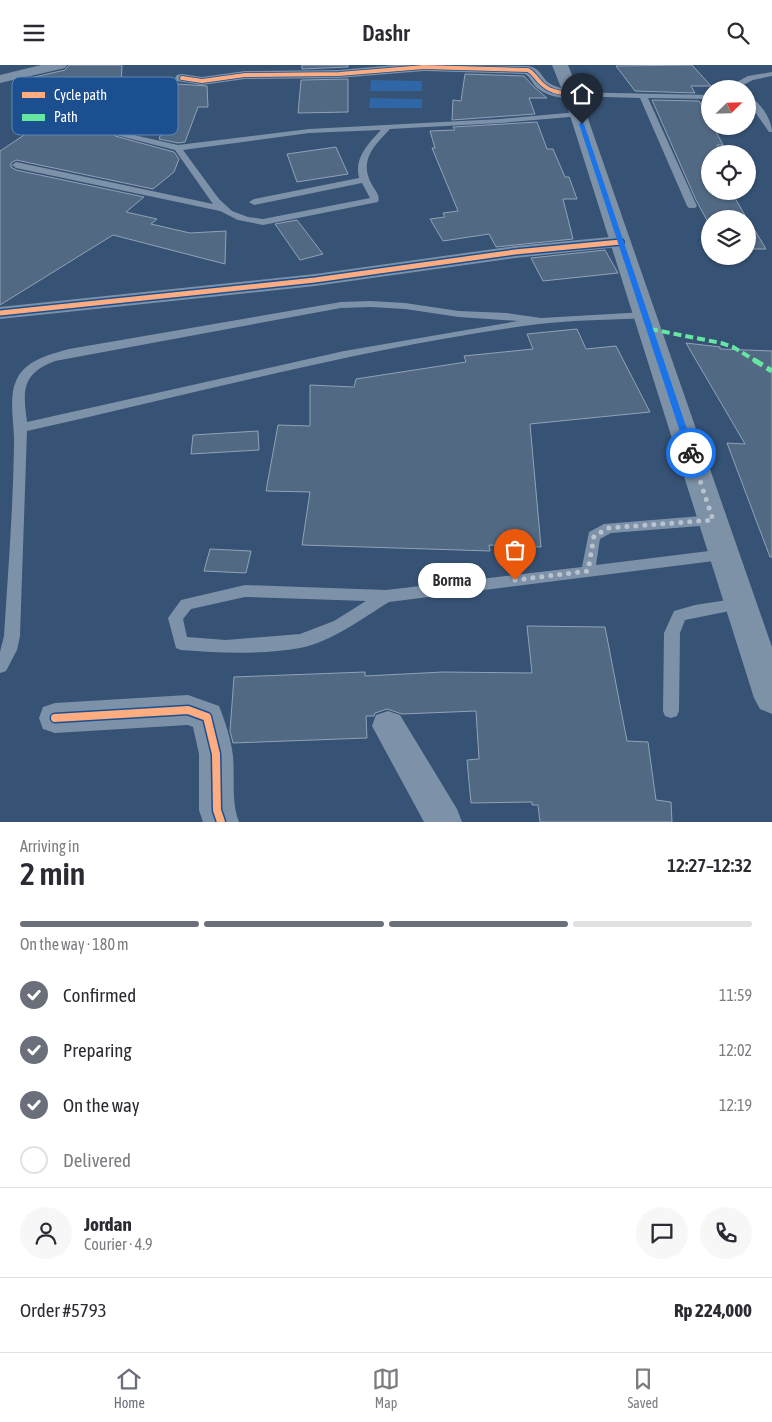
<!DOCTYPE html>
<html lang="en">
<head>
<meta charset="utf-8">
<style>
	:root { --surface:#fff; --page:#f7f7f7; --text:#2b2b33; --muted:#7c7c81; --line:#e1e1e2; --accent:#6b6f79 }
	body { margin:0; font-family:"Asap Condensed",sans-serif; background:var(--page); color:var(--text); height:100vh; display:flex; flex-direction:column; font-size:19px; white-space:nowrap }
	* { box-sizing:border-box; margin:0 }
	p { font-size:16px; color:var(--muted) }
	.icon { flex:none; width:28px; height:28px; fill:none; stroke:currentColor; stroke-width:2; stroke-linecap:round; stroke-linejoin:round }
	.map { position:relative; height:757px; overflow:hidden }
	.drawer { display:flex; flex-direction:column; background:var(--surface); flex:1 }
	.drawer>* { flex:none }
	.needle { width:32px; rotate:67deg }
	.controls { position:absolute; left:701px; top:15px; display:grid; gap:10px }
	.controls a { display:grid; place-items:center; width:55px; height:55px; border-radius:50%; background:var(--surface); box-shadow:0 1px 4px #0004; font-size:25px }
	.pin { position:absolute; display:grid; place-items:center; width:42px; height:42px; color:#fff; margin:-51px -21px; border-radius:50% 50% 50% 0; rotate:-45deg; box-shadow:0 0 5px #0007 }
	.pin .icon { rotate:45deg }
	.courier { position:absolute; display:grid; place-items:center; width:50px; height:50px; margin:-25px; border:4px solid #1a73e8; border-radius:50%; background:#fff; color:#222; box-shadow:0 1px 6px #0007 }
	.bubble { position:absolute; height:35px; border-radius:18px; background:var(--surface); box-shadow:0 1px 4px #0004; font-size:16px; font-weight:600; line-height:35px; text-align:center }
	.summary em { font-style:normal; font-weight:600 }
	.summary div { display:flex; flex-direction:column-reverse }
	.summary { display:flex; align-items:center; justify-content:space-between; height:85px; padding:0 20px }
	h1 { font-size:32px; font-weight:600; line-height:38px }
	.bar { display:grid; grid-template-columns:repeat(4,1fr); gap:8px 5px; align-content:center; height:60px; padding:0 20px }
	.bar i { height:6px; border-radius:4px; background:var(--line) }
	.bar .selected { background:var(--accent) }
	.bar p { grid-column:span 4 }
	.line { display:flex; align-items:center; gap:12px; padding:0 20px; border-top:1px solid var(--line) }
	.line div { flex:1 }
	.round { display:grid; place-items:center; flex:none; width:52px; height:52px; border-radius:26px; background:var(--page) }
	ol { padding:0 20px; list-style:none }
	li { display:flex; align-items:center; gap:15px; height:55px }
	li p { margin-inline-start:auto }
	li .icon { padding:5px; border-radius:50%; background:var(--accent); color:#fff; stroke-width:4 }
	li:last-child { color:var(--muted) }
	li i { width:28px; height:28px; border:2px solid var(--line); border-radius:50% }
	header { display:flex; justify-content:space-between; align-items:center; height:65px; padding:0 20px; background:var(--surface); font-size:22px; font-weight:600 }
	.dock { display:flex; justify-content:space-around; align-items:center; height:70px; border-top:1px solid var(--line); background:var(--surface); font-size:14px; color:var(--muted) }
	.dock a { display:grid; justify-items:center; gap:2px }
	.dock .selected { color:var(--accent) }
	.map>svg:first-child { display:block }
	.green { fill:#2f66a5 }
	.building { fill:#526984; stroke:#92a2b6 }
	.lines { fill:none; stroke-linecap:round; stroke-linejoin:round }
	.lane { fill:#7d92a8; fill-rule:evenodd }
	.street { fill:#7d92a8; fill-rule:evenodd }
	.highway { fill:#7e92a7; fill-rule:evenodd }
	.quiet-far1 { stroke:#66e7a1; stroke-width:4; stroke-dasharray:8 4; stroke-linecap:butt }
	.quiet { stroke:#66e7a1; stroke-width:5; stroke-dasharray:10 5; stroke-linecap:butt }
	.cycleway-far2-casing { stroke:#1b4f8f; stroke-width:5.5 }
	.cycleway-far1-casing { stroke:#1b4f8f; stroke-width:8 }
	.cycleway-casing { stroke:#1b4f8f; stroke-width:11 }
	.cycleway-far2 { stroke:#ffac80; stroke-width:4 }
	.cycleway-far1 { stroke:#ffac80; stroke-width:5 }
	.cycleway { stroke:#ffac80; stroke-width:8 }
	.route { fill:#1a73e8 }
	.done { stroke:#b9c2ce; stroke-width:5; stroke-dasharray:0 9 }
	.key { fill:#1b4f8f; stroke:#5f84b1; stroke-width:1 }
	.key-label { font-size:14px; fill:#fff }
</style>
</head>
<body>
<header><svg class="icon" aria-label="menu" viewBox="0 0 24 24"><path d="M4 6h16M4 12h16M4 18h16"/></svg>Dashr<svg class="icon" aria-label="search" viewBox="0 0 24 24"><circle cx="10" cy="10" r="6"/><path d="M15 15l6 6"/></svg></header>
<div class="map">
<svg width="772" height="757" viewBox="0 0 772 757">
	<rect width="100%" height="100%" fill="#365274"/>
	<path class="green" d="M371,15L422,16V26H370Z
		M370,33L422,34V43H369Z"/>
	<path class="building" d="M69,0H122L119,65H115V71L174,87L179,94L174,107L153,124L16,95L11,98V102L16,105L144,132L126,147L157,154L151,159L190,168L226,166L225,199L113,170L0,240V86L91,26L38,34L17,16L65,5Z
		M302,0H348V2L302,4Z
		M692,0L711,21H691L695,28L635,26L616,1Z
		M465,9L524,11L534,22L547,33H529L535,49L452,55L453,35L461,36Z
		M348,14V47L298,48L301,15Z
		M178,19L207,21L208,42H198L185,77L178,78L159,74Z
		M652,35L699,36L710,55V61H713L723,80H717L722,89H709L710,126H731L747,154H710V161L696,135Z
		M537,57L547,84H553L565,112H569L577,134H563L573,174L496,182L489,169L443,176L430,154L445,152L443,148L458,146L432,83H435L430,66L455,65L453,62Z
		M336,82L348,109L297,117L287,89Z
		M748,154L766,184H748Z
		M297,155L323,189L300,195L275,159Z
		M605,185L618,208L543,216L531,193Z
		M577,264L586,284L616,281L650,347L530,359L541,482L489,480L490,486L302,480L310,427L266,426L278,360L310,361V320L354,322L356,314L466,297L464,291L533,284L527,269Z
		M686,278L720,282V284L772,286V492H770L727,378L745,379Z
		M258,366L259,385L191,389L193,370Z
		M210,484L251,486L246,508L204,506Z
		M527,561L605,562L627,676L648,677L656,735L671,737L672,757H540L538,740H532V737L471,738L467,695L479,694L476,646L402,649L387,644L375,648L374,651H366L367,673L233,678L230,666L234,612L365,607V611L443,607L532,608Z"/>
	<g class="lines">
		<path class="lane" d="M772,7V11L753,15L735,24H724L748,11Z
			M568,27L710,30V34L648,33L697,141L695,143H689L687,141L640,33L571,31L567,29Z
			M748,31C760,36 772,55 772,67H769L748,37Z
			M578,47H581V51L500,58L390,64C373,82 357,97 374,123C377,128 380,131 378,137L263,160L238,155L220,146L16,103L12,100L16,97L213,139L175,85L116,70V66L178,80L309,64L500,54ZM381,65C368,79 354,93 359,113L254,134L249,137L254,140L362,118L370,133L263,154L248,152L232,146L219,134L183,85L309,68Z
			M371,236L405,238L459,246L507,248L541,253L645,247L650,250L645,253C610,255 574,255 539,259C366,282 197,328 27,366L20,571L17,585L6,606L0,608V587L4,571C8,508 13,444 14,381C15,362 8,333 16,316C25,295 48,290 69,284L341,237ZM371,242L405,244L459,252L518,256L344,286L27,357C23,326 21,309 55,296L341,243Z
			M713,450L718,451L720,455L718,459L713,460L611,468L600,474L596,500L725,484L730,486L732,490L730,494L389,537C363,553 331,577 300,583C262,590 219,588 181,585L176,583L168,553L181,535L245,520L386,525L582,502L589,467L604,459ZM245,532L366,536L334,556L300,569L226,575L187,572L183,554L191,544Z
			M740,533L745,535L747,539L745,543L685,555L680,568L679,646L677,651L671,653L665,651L663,646L664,568L674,546L695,540Z"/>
		<path class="street" d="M41,0H67L65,3L0,18V10Z
			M395,0L528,1C542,4 540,11 549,18C558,24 567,23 576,26L579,29L576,32C564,35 545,31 535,21C532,17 530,12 525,9L424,6L339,13L245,14L202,20L177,16L175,13L177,10L182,9L202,12L245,6L339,5Z
			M621,171L628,173L631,177L628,181L515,193L315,221L0,254V242L315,209L515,181Z
			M188,630L219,641C225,656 231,674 233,691C235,713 231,736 239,757H203L199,745V689L193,662L188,660L55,668L43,664L39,653L43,642L55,638Z
			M388,646L400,650L457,744L462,757H424L372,661L376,650Z"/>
		<path class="highway" d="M552,0H568L578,25L772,582V649L760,644L754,633L562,25Z"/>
		<path class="quiet-far1" d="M650,264L721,278L733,282L756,296"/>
		<path class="quiet" d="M754,295L772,306"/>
		<defs>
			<path id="cycleway-far2" d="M182,13L202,16L245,10L339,9L424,2L528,5C534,8 535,12 540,17C548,26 559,28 571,29"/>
			<path id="cycleway-far1" d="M0,248L315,215L515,187L621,177"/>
			<path id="cycleway" d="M55,653L188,645L207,652L216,689L217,745L221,757"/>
		</defs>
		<use href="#cycleway-far2" class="cycleway-far2-casing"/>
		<use href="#cycleway-far1" class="cycleway-far1-casing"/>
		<use href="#cycleway" class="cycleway-casing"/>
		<use href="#cycleway-far2" class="cycleway-far2"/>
		<use href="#cycleway-far1" class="cycleway-far1"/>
		<use href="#cycleway" class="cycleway"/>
	</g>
	<path class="route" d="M582,57L584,59L695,388L694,390L691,391L687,388L579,59Z"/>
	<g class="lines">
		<path class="done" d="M515,515L588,506L594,471L609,463L713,455L691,388"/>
	</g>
	<rect x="12" y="12" width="166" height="58" rx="8" class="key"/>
	<rect x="22" y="27" width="23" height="6" fill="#ffac80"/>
	<rect x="22" y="49" width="23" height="7" fill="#66e7a1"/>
	<g class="key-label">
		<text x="54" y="35">Cycle path</text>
		<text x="54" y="57">Path</text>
	</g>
</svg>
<div class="controls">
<a><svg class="needle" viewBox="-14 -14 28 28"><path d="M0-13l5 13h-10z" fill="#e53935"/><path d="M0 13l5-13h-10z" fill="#7c7c81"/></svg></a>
<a><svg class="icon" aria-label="locate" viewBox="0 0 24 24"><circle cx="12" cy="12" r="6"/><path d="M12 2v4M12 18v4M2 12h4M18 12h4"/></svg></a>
<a><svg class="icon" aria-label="layers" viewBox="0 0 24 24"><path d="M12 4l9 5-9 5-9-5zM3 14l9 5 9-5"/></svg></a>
</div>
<div class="pin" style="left:515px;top:515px;background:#ea580c"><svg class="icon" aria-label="bag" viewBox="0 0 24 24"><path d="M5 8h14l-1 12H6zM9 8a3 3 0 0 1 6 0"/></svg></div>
<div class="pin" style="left:582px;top:59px;background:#1f2937"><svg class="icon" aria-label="home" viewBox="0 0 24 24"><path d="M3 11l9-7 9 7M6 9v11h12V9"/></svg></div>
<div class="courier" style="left:691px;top:388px"><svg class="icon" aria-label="bike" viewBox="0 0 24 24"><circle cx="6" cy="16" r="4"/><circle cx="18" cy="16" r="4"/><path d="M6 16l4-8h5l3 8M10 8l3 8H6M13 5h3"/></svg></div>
<div class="bubble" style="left:418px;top:498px;width:68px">Borma</div>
</div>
<section class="drawer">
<div class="summary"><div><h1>2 min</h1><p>Arriving in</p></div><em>12:27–12:32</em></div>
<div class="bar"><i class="selected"></i><i class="selected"></i><i class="selected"></i><i></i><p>On the way · 180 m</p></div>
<ol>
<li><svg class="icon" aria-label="check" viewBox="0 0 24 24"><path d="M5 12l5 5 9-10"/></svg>Confirmed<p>11:59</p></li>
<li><svg class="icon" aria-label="check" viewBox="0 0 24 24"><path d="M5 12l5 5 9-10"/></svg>Preparing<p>12:02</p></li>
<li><svg class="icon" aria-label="check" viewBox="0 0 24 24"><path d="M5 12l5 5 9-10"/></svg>On the way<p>12:19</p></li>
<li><i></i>Delivered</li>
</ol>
<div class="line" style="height:90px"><a class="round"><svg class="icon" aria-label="person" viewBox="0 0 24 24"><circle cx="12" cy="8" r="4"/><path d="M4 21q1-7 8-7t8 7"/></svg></a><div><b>Jordan</b><p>Courier · 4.9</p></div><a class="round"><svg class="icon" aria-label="chat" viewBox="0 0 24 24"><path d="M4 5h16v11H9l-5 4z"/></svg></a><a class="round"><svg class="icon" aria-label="phone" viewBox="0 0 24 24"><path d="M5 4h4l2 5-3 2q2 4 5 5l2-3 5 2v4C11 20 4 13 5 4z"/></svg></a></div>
<div class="line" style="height:65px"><div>Order #5793</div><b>Rp 224,000</b></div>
</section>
<nav class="dock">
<a class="selected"><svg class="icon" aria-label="home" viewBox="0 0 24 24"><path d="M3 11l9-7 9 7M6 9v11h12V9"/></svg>Home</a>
<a><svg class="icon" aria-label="map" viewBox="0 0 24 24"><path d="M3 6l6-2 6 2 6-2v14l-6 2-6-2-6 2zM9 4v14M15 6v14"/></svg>Map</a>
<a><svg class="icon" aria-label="saved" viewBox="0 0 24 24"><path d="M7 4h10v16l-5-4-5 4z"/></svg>Saved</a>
</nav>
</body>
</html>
